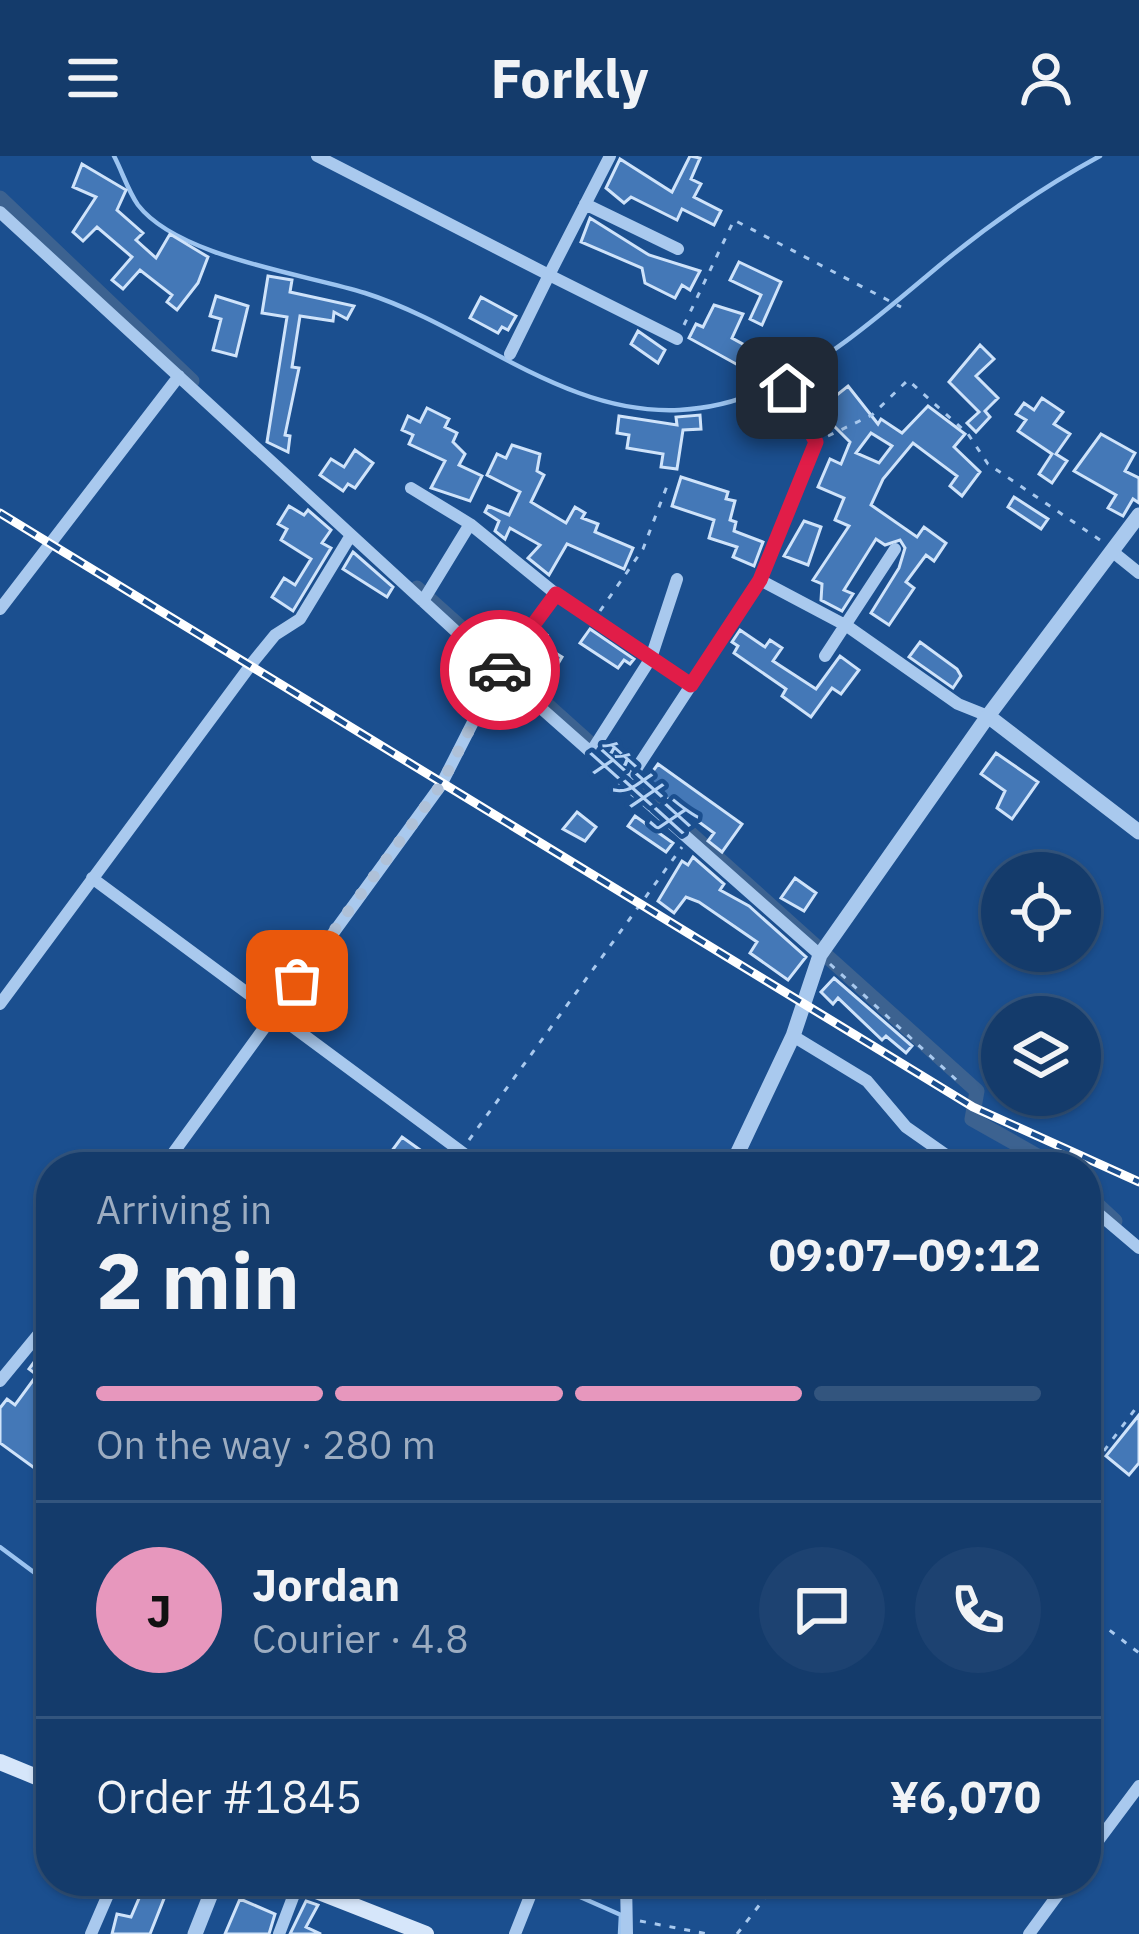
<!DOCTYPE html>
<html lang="en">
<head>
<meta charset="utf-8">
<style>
	:root { --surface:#143b6b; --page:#1d4271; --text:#f1f3f6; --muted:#9dadc1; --line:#33557e; --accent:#e797bd }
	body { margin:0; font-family:"IBM Plex Sans","Noto Sans JP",sans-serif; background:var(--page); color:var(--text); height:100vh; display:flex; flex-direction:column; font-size:45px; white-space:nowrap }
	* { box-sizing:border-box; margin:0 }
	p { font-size:39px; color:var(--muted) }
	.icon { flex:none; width:66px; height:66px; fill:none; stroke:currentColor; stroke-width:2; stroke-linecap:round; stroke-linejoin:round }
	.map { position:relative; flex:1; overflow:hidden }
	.details { position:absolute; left:36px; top:996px; width:1065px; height:744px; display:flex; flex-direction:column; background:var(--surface); border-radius:48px; box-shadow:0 3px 9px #0004,0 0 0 3px var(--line) }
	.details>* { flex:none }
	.buttons { position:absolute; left:981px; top:696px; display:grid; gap:24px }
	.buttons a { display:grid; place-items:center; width:120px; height:120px; border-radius:50%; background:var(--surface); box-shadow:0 3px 9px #0004,0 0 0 3px var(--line); font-size:60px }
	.pin { position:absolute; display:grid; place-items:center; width:102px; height:102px; color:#fff; margin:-51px; border-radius:24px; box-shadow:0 6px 18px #0006 }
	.courier { position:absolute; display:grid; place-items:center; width:120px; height:120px; margin:-60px; border:9px solid #e11d48; border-radius:50%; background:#fff; color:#222; box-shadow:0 3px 15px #0007 }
	.headline em { font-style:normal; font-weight:700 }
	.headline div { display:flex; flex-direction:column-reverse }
	.headline { display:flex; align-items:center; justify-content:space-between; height:204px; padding:0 60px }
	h1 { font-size:78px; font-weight:700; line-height:90px }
	.bar { display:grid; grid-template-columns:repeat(4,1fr); gap:18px 12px; align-content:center; height:144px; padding:0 60px }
	.bar i { height:15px; border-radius:9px; background:var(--line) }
	.bar .current { background:var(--accent) }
	.bar p { grid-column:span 4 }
	.line { display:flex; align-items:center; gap:30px; padding:0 60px; border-top:3px solid var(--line) }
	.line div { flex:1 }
	.round { display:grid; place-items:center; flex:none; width:126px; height:126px; border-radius:63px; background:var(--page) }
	header { display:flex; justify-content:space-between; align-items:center; height:156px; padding:0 60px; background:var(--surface); font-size:54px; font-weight:700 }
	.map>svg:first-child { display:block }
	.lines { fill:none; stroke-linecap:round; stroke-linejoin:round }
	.stream { stroke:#9cc4f0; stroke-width:4.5 }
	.canal { stroke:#3c6290; stroke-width:15 }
	.building { fill:#4478b7; stroke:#cfe3fa; stroke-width:3; fill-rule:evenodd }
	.path { stroke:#a9c9ee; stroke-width:3; stroke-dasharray:6 9; stroke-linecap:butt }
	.minor { stroke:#a9c9ee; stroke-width:12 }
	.tertiary { stroke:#a9c9ee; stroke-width:15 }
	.secondary { stroke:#d6e6fa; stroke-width:16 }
	.rail-casing { stroke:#fff; stroke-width:9 }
	.rail { stroke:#1b4f8f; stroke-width:4.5; stroke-dasharray:14; stroke-linecap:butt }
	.done { stroke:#afc1d8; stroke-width:12; stroke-dasharray:0 21.6 }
	.route { stroke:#e11d48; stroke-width:15 }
	.labels { text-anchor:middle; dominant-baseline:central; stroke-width:9; stroke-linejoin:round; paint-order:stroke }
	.water-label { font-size:42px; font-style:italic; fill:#b5d3f5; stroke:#1b4f8f }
</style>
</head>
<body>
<header><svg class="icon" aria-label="menu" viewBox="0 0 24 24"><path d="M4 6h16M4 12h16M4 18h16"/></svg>Forkly<svg class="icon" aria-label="person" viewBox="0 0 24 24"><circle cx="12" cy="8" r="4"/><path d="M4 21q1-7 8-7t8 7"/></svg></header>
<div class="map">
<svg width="1139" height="1778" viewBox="0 0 1139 1778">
	<rect width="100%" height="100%" fill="#1b4f8f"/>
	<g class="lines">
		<path class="stream" d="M114,0C122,15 128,35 138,49C178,101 304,118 365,137C440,161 505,210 579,237C726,291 822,208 928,119C980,75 1039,33 1100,0
			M0,1391L51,1429
			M544,1725L621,1759L620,1778"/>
		<path class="canal" d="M0,42L192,225
			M417,432L977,935L972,963L1057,1011
			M1086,1038L1115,1065"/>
	</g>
	<path class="building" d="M690,0L700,2L691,23L701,28L694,41L721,55L714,69L682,53L677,64L631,41L624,47L606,32L620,3L672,36Z
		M82,8L126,34L117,54L143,77L136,84L156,102L170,78L208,101L198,127L177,154L167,146L172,139L140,114L123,133L112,124L132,101L97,71L83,85L73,76L96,41L73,31Z
		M590,62L649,99L700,115L690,134L682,129L675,142L645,127L642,112L581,86Z
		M739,106L781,126L762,169L750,163L761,139L730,124Z
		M268,120L292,124L290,136L354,150L347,163L334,156L333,165L300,160L292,211L299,212L285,279L290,280L288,296L267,286L287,161L262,157Z
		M216,140L248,150L236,200L213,194L221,163L210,160Z
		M481,141L516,160L508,174L502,171L498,177L470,162Z
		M714,149L743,158L732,182L777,207L767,225L689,182L696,168L703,171Z
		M638,175L665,194L658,207L631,188Z
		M980,189L994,203L976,220L998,242L985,255L990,261L976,276L967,267L979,256L949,226Z
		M848,230L878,268L881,263L902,277L928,250L965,278L954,291L980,316L962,340L950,330L957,320L913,287L883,323L871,349L917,381L924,371L946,387L934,405L926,399L906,426L914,432L889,469L871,457L899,412L905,392L900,384L885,389L876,383L844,434L853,438L842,455L821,444L822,428L813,424L849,370L835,364L844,342L818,331L830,303L841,308L850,286L818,254ZM871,277L892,290L879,307L856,297Z
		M1042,242L1063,256L1054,268L1070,278L1056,298L1067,305L1052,327L1039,318L1052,298L1018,275L1026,264L1016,258L1024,247L1034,254Z
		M427,252L449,263L445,271L457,277L453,286L465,298L459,309L482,320L470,345L431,332L445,305L409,288L413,279L402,274L408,260L420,266Z
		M700,259L701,273L683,274L677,313L661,311L663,298L627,292L629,279L617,277L619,260L677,269L676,261Z
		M1101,278L1135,297L1125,315L1139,322V347L1133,343L1123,360L1108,352L1116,339L1074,315Z
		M512,289L540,298L537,315L544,319L531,346L566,367L575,351L585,357L582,362L598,368L595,376L633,392L624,413L567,388L549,419L528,402L540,389L510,372L505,383L495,375L499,365L485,356L488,350L509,359L520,336L487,319L497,298L506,302Z
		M355,294L373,307L355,332L348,328L343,335L320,319L331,303L344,311Z
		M681,321L728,336L726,343L735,345L730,364L736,366L734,375L763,386L754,410L733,401L737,391L709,382L714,364L672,350Z
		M1014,341L1048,363L1041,373L1008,351Z
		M289,350L304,359L308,354L331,374L322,387L331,392L293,455L272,441L284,422L295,429L311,403L281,384L287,373L278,368Z
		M804,365L821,371L808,409L784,400Z
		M353,396L393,431L387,441L343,413Z
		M590,473L634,503L630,508L624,504L618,512L580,487Z
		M740,474L765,491L770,484L782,492L773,505L816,533L840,500L859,514L841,538L832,532L811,561L782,540L786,533L734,497L738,490L732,486Z
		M541,476L547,479L541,488L562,501L552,518L522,501Z
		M920,486L957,513L961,520L953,532L909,501Z
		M996,597L1038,626L1012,663L997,652L1005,635L981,618Z
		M658,608L742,668L722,696L708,685L714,677L645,626Z
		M577,656L596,671L585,685L563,673Z
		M635,660L673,687L666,696L628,670Z
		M693,701L724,728L720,734L749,750L806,801L788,824L750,797L757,786L699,746L686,741L674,757L658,745L682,705L688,709Z
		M795,722L816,737L804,755L781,742Z
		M834,822L912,890L906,897L886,880L882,884L838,842L833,848L821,836Z
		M402,981L444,1011H380Z
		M51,1183V1324L0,1287V1252L7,1243L15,1249L37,1219L29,1213Z
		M1139,1259V1307L1129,1319L1106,1300Z
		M146,1726L167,1735L150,1778H112L117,1758L131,1761Z
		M240,1743L275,1758L269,1778H225Z
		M306,1745L318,1749L306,1771L321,1778H290Z"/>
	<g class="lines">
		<path class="path" d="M684,169L734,64L901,151
			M828,280L872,259L908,224L968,278L988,308L1100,384
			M600,455L643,393L667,330
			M830,808L962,929
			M469,984L682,691
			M1086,1319L1139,1248
			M1086,1456L1139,1497
			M640,1765L708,1778
			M737,1778L778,1725"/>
		<path class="minor" d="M317,0L549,119L610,0
			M585,48L678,93
			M0,56L499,515L820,799
			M510,198L549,119L677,183
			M411,332L470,368L556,438L691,529
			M1113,396L1139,417
			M760,424L816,286L786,232
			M423,445L470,368
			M0,453L179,220
			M825,500L895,393
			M591,596L651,502L677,423
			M627,627L760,424L847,470L958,548L988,560
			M92,722L482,1011
			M0,848L253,506L275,479L300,463L351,379
			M793,880L867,925L906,971L946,999L974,1011
			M163,1011L441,629L499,515L556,438
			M1086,1047L1139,1092
			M0,1225L51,1163
			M1086,1701L1139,1630
			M626,1725L627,1778
			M91,1778L110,1734L120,1725
			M279,1778L298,1728
			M515,1778L536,1725
			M1029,1778L1068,1725"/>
		<path class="tertiary" d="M988,560L1139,676
			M731,1011L793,880L820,799L988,560L1139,359
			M195,1778L216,1725"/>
		<path class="secondary" d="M0,1606L51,1627
			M291,1725L426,1778"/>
		<defs>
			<path id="rail" d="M0,357L973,951L1139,1026"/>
		</defs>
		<use href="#rail" class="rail-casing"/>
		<use href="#rail" class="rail"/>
	</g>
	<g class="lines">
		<path class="done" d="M297,825L441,629L500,514"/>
		<path class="route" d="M500,514L556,438L691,529L760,424L816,286L787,232"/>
	</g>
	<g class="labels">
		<g class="water-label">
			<text transform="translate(638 632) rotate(42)">竿井手</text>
		</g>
	</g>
</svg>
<div class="buttons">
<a><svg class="icon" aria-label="locate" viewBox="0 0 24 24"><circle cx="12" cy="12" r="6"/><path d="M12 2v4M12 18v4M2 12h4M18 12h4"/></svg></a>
<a><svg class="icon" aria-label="layers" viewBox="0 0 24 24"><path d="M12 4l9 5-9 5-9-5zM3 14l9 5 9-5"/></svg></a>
</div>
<div class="pin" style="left:297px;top:825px;background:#ea580c"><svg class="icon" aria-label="bag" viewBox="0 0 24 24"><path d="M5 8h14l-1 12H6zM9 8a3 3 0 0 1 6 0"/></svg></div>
<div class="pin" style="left:787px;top:232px;background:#1f2937"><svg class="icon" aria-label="home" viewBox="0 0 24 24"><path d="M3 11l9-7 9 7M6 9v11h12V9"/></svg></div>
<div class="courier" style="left:500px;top:514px"><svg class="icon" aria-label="car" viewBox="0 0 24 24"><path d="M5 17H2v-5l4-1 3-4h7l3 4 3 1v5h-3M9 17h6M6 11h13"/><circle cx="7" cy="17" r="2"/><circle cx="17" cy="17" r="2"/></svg></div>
<section class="details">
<div class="headline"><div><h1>2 min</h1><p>Arriving in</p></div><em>09:07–09:12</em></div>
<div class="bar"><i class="current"></i><i class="current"></i><i class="current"></i><i></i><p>On the way · 280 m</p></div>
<div class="line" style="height:216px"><b class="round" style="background:var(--accent);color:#111">J</b><div><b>Jordan</b><p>Courier · 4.8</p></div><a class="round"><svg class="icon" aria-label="chat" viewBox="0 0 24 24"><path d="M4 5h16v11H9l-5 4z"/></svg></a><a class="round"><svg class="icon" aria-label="phone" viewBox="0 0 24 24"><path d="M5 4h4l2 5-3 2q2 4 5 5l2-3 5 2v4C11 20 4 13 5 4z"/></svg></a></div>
<div class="line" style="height:156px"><div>Order #1845</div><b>¥6,070</b></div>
</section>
</div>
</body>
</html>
